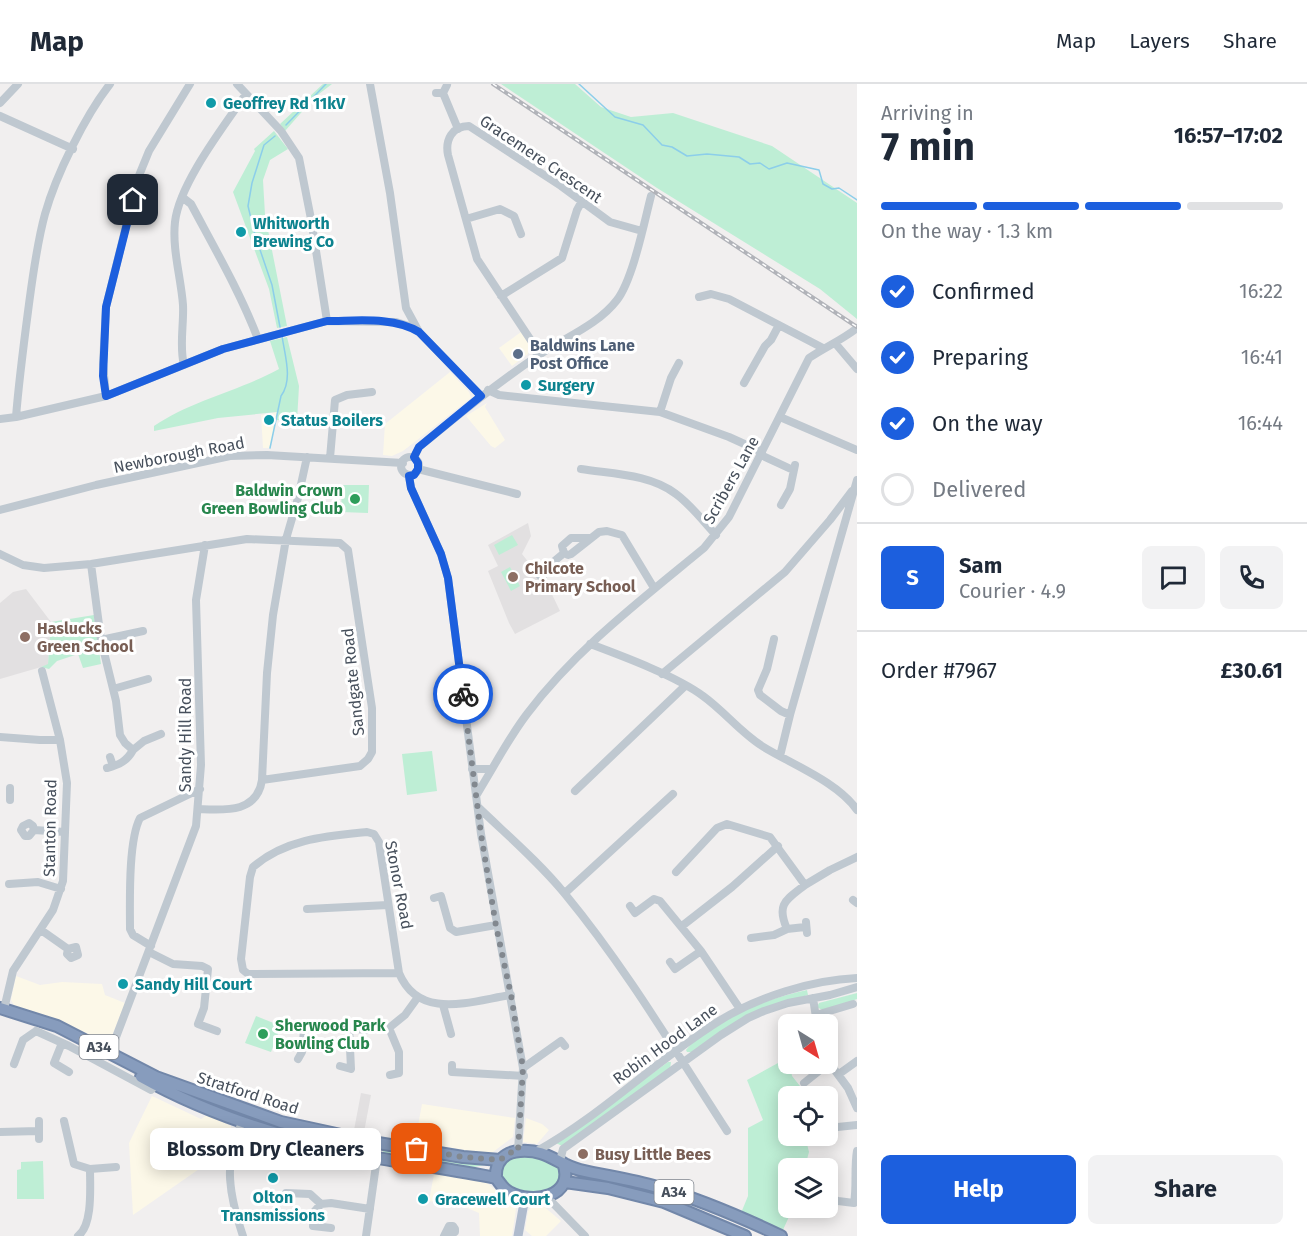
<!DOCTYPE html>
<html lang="en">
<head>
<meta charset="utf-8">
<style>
	:root { --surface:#fff; --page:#f2f2f3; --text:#1f2937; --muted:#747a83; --line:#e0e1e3; --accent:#1c5fde }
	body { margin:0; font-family:"Fira Sans",sans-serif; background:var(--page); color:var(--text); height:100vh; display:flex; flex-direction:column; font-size:22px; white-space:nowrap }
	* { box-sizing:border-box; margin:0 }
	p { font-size:20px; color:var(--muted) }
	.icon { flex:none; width:33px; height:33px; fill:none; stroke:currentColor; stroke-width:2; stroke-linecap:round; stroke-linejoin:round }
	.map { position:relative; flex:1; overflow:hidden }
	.drawer { display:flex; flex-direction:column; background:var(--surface); width:450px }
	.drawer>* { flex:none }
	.needle { width:39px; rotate:143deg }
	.buttons { position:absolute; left:778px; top:930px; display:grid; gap:12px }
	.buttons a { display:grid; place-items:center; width:60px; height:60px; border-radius:9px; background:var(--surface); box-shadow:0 3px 15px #0003; font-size:30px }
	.pin { position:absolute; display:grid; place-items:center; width:51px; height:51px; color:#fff; margin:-26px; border-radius:12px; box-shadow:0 3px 9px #0006 }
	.courier { position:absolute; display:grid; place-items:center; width:60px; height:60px; margin:-30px; border:4px solid #1c5fde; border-radius:50%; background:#fff; color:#222; box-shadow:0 2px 8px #0007 }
	.bubble { position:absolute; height:42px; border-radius:9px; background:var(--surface); box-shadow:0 3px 15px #0003; font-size:20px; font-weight:700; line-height:42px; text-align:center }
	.summary em { font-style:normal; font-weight:700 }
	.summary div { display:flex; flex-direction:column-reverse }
	.summary { display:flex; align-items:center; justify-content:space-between; height:102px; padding:0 24px }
	h1 { font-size:39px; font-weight:700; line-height:45px }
	.bar { display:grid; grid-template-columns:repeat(4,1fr); gap:9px 6px; align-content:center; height:72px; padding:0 24px }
	.bar i { height:8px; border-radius:4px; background:var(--line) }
	.bar .on { background:var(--accent) }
	.bar p { grid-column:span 4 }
	.line { display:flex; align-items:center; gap:15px; padding:0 24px; border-top:2px solid var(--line) }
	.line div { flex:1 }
	.round { display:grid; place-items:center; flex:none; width:63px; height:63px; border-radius:9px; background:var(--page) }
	ol { padding:0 24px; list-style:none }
	li { display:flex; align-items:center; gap:18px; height:66px }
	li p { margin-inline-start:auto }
	li .icon { padding:6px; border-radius:50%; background:var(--accent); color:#fff; stroke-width:4 }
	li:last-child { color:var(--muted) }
	li i { width:33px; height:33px; border:3px solid var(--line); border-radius:50% }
	.action { display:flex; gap:12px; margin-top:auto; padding:12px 24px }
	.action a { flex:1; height:69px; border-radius:9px; background:var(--accent); color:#fff; font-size:24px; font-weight:700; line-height:69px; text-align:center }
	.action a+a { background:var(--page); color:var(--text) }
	header { display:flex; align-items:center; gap:36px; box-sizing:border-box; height:84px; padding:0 30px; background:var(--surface); border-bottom:2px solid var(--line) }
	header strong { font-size:28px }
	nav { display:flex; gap:33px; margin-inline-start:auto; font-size:21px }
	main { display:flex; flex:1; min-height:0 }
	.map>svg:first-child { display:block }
	.commercial { fill:#fcf8e8 }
	.education { fill:#e2e0e1 }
	.green { fill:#beeed5 }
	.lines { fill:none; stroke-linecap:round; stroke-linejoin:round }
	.stream { stroke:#8cceea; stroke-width:1.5 }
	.highway-casing { stroke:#7287a9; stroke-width:14 }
	.minor { stroke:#bfc8d0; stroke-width:8 }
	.major { stroke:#afbbcd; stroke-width:9 }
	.highway { stroke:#879cbd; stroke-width:10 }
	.rail-casing { stroke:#b1b3b9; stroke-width:4 }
	.rail { stroke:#fff; stroke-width:1.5; stroke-dasharray:4.5; stroke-linecap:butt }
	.done { stroke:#82888f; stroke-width:6; stroke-dasharray:0 10.8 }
	.route { stroke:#1c5fde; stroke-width:8 }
	.culture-dot { fill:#0f9aa8; stroke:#fff; stroke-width:2 }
	.service-dot { fill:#5c6f8a; stroke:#fff; stroke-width:2 }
	.leisure-dot { fill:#2e9e5b; stroke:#fff; stroke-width:2 }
	.education-dot { fill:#8d6e63; stroke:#fff; stroke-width:2 }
	.labels { text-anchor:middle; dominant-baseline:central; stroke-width:6; stroke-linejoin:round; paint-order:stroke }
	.shield { fill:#fff; stroke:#7e848d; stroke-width:1.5 }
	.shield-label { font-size:15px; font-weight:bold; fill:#47505c }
	.culture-label { font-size:16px; font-weight:bold; fill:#0d838f; stroke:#fff; text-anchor:start }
	.street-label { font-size:16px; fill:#47505c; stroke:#fff }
	.service-label { font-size:16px; font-weight:bold; fill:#4e5e75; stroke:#fff; text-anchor:start }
	.leisure-label { font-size:16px; font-weight:bold; fill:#27864d; stroke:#fff; text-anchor:end }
	.education-label { font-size:16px; font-weight:bold; fill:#785e54; stroke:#fff; text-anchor:start }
</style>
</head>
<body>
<header>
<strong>Map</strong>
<nav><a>Map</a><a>Layers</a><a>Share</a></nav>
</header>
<main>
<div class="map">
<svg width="857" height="1152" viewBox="0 0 857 1152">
	<rect width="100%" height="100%" fill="#f1efef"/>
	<path class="commercial" d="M521,248L530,262L528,270L512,282L499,264Z
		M450,288L469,308L471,314L403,367L392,372L383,371L385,340Z
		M487,319L485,323L505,356L495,364L491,362L466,332Z
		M278,328L270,364H263L261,331Z
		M16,892L40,901L62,898L102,900L105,911L125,919L110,957L102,960L32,927L15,923L11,916Z
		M152,1012L201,1035L207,1031L231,1042L232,1050L225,1077L213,1073L202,1083L133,1131L129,1059Z
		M422,1020L515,1034L513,1053L493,1068L484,1069L415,1058Z
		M526,1034L542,1040L549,1046L537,1060L523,1058Z
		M434,1090L486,1098L500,1110L514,1118L516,1125L512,1152H480L479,1129L465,1123L429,1117Z
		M533,1121H542L561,1137L546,1152H532L525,1146L528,1127Z"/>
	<path class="education" d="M528,439L531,452L522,470L534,485L531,488L541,499L546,498L560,527L515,550L509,539L488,487L498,482L488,461Z
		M26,505L51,538L48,581L0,595V519L13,508Z
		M361,1009L371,1011L364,1048L354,1046Z"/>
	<path class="green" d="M323,0H332L315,13L285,47L280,40Z
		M501,0H575L601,23L631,33L673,29L772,62L857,119V235L820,205L657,104Z
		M274,47L288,65L270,76L263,96L265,131L287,242L277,244L269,205L233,108L255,67L254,65Z
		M287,253L299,302L297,337L276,336L277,328L218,334L154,347V342C192,316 239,307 279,285L270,257Z
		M342,401H369L368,429L341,428Z
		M512,451L518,461L499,471L494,461Z
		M510,483L520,502L511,507L501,488Z
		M94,531L101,580L83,584L78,570L57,577L49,585L41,583L48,580L51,538Z
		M432,667L437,707L407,711L402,670Z
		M807,906L808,911C763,923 729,940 692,968H687L686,966C713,933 767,915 807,906Z
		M857,909V915L824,927L817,923L819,919Z
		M256,932L281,942L271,968L245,959Z
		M789,973L792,992L800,1002L794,1008V1012H789V1052H805L809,1068L806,1079L808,1084H789V1124H793L782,1148L741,1129L748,1112V1044L763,1036L747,996Z
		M668,978H671L670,985L562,1062L556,1059Z
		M283,1041L375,1063L373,1068L283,1049L281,1046Z
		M383,1065L489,1080L474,1083L473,1085L383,1070Z
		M531,1070L558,1080L562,1095C559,1098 555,1104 552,1106C540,1113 508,1109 502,1096C500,1091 501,1086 501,1081L514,1071Z
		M43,1077L44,1115H17V1086L21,1085V1078Z"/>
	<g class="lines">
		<path class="stream" d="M579,0L615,33L643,41L662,61L672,63L687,72L707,70L739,73L750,80L760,79L769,85L787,79L819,86L823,100L832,105L839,104L857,116
			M286,41L326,0
			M275,52L264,61L252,99L248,122L255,151L272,201L280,243
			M270,364L281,312C293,296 285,272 282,252"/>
		<defs>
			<path id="highway" d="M0,924L57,942L156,993L281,1038L378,1059L463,1073L500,1076
				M141,993C214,1034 296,1058 378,1074C417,1081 457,1086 496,1094
				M563,1079C576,1113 532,1121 509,1108C503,1105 500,1099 496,1094C495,1078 504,1068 520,1067C548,1065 556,1080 580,1086C605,1092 631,1095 657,1103C699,1115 741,1133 781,1152
				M565,1098L608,1104L664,1118L745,1152"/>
		</defs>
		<use href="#highway" class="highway-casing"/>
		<path class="minor" d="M237,0L281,47L299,74L311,135L327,237
			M370,0L390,109L406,224L419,248L481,312
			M436,9H443L447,1
			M443,9L458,45
			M0,19L18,0
			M0,32L73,65
			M182,113L191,120C215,165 240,208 258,255
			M466,135L500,125L514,132L521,150
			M501,212L562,174L577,126L582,117
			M699,213L711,210L729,215L823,264
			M835,259L857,285
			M540,270L477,175L448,71C445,56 452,42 469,42L561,102L610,138L642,147
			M184,281C179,263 184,240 183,221C181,194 172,165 175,138C179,100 224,42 246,10
			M744,299L765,262L771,256L779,241
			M488,306L499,311L660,328L729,353L762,368
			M106,312L103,280L106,223L138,94L149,67L190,0
			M660,328L671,294L679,279
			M16,333C19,295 24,258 29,220C33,190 37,159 45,130C56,91 85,32 110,0
			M780,333L857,366
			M0,335L16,333L106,312L223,265L327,237L396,238L412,243L419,248
			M761,371L793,386
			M401 382a9 9 0 1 1 18 0a9 9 0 1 1-18 0Z
			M414,373L419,363C458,331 497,299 539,271C564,254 598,241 617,216C633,195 644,139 651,112
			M330,374L335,316L347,311L372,308
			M418,385L517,410
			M581,385C612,390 650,390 676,410C691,421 703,437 716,451
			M409,392L411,404L441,470L448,494L481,750L523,984L518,1067
			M781,421L790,405L795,381
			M0,426L96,401L230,372L267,371L403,379
			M564,469L562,462L571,454H589
			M0,470L23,481L44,484L91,480L247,455L340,459L348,466L372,624V668L368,675L360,682L262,696C257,730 223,726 198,725
			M91,480L101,556L116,617L120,651L125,659L133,666C127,677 119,681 107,684
			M534,485L543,495
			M539,490L564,469L568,471L571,470L599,448L607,447L622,451L654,504
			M774,555L767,585L758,606L760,611L781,627L790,631
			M101,556L143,547
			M590,560C622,572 676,592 703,612C724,627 740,648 762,662C791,680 838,698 857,726
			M662,590L785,488L830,436L852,407
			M113,605L148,595
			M0,653L40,656H60
			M133,666L144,657L161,650
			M780,672L790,631L857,396
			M110,673L113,682
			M472,685H492C503,666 514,647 527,630C576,565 641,516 704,464L729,433L809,274C825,263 842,256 857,244
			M262,696L267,589L273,531L286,455L298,414L307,373
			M10,704V716
			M575,707L685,602
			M476,712L492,685
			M478,723C507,751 539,778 565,810C626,884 675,967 727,1047
			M34,746L33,742L29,739L23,742L21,746L25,752H29L34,746L65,748
			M676,788L717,744L727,740L770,753L805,801L830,786L857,773
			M9,800L38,798L61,805
			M805,801C786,816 776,820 787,845L805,843
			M565,809L673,710
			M434,814L441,812L450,844L456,848L496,841
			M853,816L857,819
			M630,822L635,829L654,815L660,817L701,867L675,885L670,878
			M307,825L388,821
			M806,838L807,849
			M682,842L732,803L778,762
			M41,846L68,865L76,863L78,871L71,874L67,870L68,865
			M751,854L774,851L787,845
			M151,862L133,851L130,845C130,819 128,757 140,734L200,705
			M701,867L740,925
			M149,868L173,880L202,882L208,885L204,924L198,940L217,947
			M399,889L379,758L374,750L367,748C327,752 285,755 253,783L250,793L241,875L243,886L248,890L399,889C419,937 471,917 511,911
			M813,914L817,940
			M443,921L451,950
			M4,925L13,887L53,826L63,797L67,699L60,656L42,587
			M816,931L853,920
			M389,944L399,968V989L390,991
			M298,946L337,943L367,946L389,944L405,931L418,913
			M36,947L69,962L151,1006L156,1001
			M62,959L54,979L69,988
			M110,969L196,742L201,681L196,516L205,461
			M298,975L302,968L304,946
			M828,977L848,1004L857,1024
			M14,980L23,956L36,947
			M452,981V988L524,992
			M340,982L351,985L349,943
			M523,984L561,957L565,962
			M839,990L857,977
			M804,999L829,979
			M39,1037V1055
			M64,1037L74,1080L90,1085C90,1103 93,1141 78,1152
			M242,1039C222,1077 230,1114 243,1152
			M828,1044L857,1041
			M0,1048L38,1047
			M808,1054V1052
			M537,1067C602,1031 656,976 719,937C757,913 812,896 857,894
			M560,1077L563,1065L721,951L748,934L764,927L788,919L830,911L857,903
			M90,1085L116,1083
			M286,1109L310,1110L321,1120
			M546,1112L585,1152
			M828,1113L838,1117L854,1119C857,1101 854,1084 857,1067
			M331,1144L313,1142L314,1128L321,1120L331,1119L370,1125
			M366,1152L377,1074
			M444,1152L449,1142H453L455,1145V1148L448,1152"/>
		<path class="major" d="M518,1152L525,1113"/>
		<use href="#highway" class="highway"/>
		<defs>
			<path id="rail" d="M493,0L857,243"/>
		</defs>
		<use href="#rail" class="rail-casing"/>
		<use href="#rail" class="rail"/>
	</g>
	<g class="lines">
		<path class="done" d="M417,1065L463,1073L500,1076L509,1069L518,1067L523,984L511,911L496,842L481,750L463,610"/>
		<path class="route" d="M133,116L106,223L103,292L106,312L223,265L327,237C356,237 393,232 419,248L481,312L419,363L414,373L418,379V385L414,391L409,392L411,404L441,470L448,494L463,610"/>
	</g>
	<g class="culture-dot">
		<circle cx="211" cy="19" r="6"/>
		<circle cx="241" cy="148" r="6"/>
		<circle cx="526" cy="301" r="6"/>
		<circle cx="269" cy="336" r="6"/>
		<circle cx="123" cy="900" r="6"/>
		<circle cx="273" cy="1094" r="6"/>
		<circle cx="423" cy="1115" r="6"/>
	</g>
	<circle class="service-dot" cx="518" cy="270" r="6"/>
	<g class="leisure-dot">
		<circle cx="355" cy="415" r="6"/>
		<circle cx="263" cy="950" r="6"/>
	</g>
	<g class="education-dot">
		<circle cx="513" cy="493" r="6"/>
		<circle cx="25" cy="553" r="6"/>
		<circle cx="583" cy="1070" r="6"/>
	</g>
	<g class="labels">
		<g class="shield">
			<rect x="79.5" y="951" width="39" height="24" rx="4.5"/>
			<rect x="654.5" y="1096" width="39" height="24" rx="4.5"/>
		</g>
		<g class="shield-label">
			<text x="99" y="963">A34</text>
			<text x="674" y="1108">A34</text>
		</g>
		<g class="culture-label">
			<text x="223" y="19">Geoffrey Rd 11kV</text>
			<text x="253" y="139">Whitworth<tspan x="253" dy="18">Brewing Co</tspan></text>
			<text x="538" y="301">Surgery</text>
			<text x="281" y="336">Status Boilers</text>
			<text x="135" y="900">Sandy Hill Court</text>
			<text x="273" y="1113" text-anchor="middle">Olton<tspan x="273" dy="18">Transmissions</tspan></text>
			<text x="435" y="1115">Gracewell Court</text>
		</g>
		<g class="street-label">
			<text transform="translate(541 75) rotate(34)">Gracemere Crescent</text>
			<text transform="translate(179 371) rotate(-11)">Newborough Road</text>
			<text transform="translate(731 396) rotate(-61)">Scribers Lane</text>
			<text transform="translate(353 598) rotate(-96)">Sandgate Road</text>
			<text transform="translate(185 651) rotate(-90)">Sandy Hill Road</text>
			<text transform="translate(50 744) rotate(-89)">Stanton Road</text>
			<text transform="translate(399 801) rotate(79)">Stonor Road</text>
			<text transform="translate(665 960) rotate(-36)">Robin Hood Lane</text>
			<text transform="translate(248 1009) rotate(18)">Stratford Road</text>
		</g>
		<g class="service-label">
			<text x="530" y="261">Baldwins Lane<tspan x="530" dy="18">Post Office</tspan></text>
		</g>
		<g class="leisure-label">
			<text x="343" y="406">Baldwin Crown<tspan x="343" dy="18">Green Bowling Club</tspan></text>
			<text x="275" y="941" text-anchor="start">Sherwood Park<tspan x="275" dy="18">Bowling Club</tspan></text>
		</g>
		<g class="education-label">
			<text x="525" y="484">Chilcote<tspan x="525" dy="18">Primary School</tspan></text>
			<text x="37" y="544">Haslucks<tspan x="37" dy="18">Green School</tspan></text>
			<text x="595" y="1070">Busy Little Bees</text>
		</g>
	</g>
</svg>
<div class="buttons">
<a><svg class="needle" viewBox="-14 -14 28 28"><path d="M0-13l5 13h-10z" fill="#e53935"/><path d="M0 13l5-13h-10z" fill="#747a83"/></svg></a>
<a><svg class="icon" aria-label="locate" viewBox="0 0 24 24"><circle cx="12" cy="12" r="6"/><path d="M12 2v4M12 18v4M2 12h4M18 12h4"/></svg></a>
<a><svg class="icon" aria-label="layers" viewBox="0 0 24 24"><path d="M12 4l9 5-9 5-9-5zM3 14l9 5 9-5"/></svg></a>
</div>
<div class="pin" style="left:417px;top:1065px;background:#ea580c"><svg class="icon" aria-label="bag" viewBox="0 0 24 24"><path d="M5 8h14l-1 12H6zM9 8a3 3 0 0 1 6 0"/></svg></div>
<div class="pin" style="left:133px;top:116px;background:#1f2937"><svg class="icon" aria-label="home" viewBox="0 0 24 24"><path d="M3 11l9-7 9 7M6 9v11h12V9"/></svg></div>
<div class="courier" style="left:463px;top:610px"><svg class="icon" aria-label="bike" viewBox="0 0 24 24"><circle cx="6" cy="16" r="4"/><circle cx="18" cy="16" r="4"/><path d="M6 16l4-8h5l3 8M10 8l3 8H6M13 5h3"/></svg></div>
<div class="bubble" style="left:150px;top:1044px;width:231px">Blossom Dry Cleaners</div>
</div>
<section class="drawer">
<div class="summary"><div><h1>7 min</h1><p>Arriving in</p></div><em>16:57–17:02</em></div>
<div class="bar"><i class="on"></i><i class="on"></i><i class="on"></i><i></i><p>On the way · 1.3 km</p></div>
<ol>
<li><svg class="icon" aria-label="check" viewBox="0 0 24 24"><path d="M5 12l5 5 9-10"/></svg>Confirmed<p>16:22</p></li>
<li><svg class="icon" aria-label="check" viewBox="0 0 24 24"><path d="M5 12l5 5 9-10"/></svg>Preparing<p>16:41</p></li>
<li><svg class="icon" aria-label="check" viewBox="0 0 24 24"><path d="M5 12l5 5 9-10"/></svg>On the way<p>16:44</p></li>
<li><i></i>Delivered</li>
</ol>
<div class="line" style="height:108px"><b class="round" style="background:var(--accent);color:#fff">S</b><div><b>Sam</b><p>Courier · 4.9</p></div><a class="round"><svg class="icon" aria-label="chat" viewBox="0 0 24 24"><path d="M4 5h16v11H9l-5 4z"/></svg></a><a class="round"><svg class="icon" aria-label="phone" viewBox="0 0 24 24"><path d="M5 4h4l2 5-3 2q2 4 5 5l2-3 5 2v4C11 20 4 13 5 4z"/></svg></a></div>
<div class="line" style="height:78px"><div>Order #7967</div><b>£30.61</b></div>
<div class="action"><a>Help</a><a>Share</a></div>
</section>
</main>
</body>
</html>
